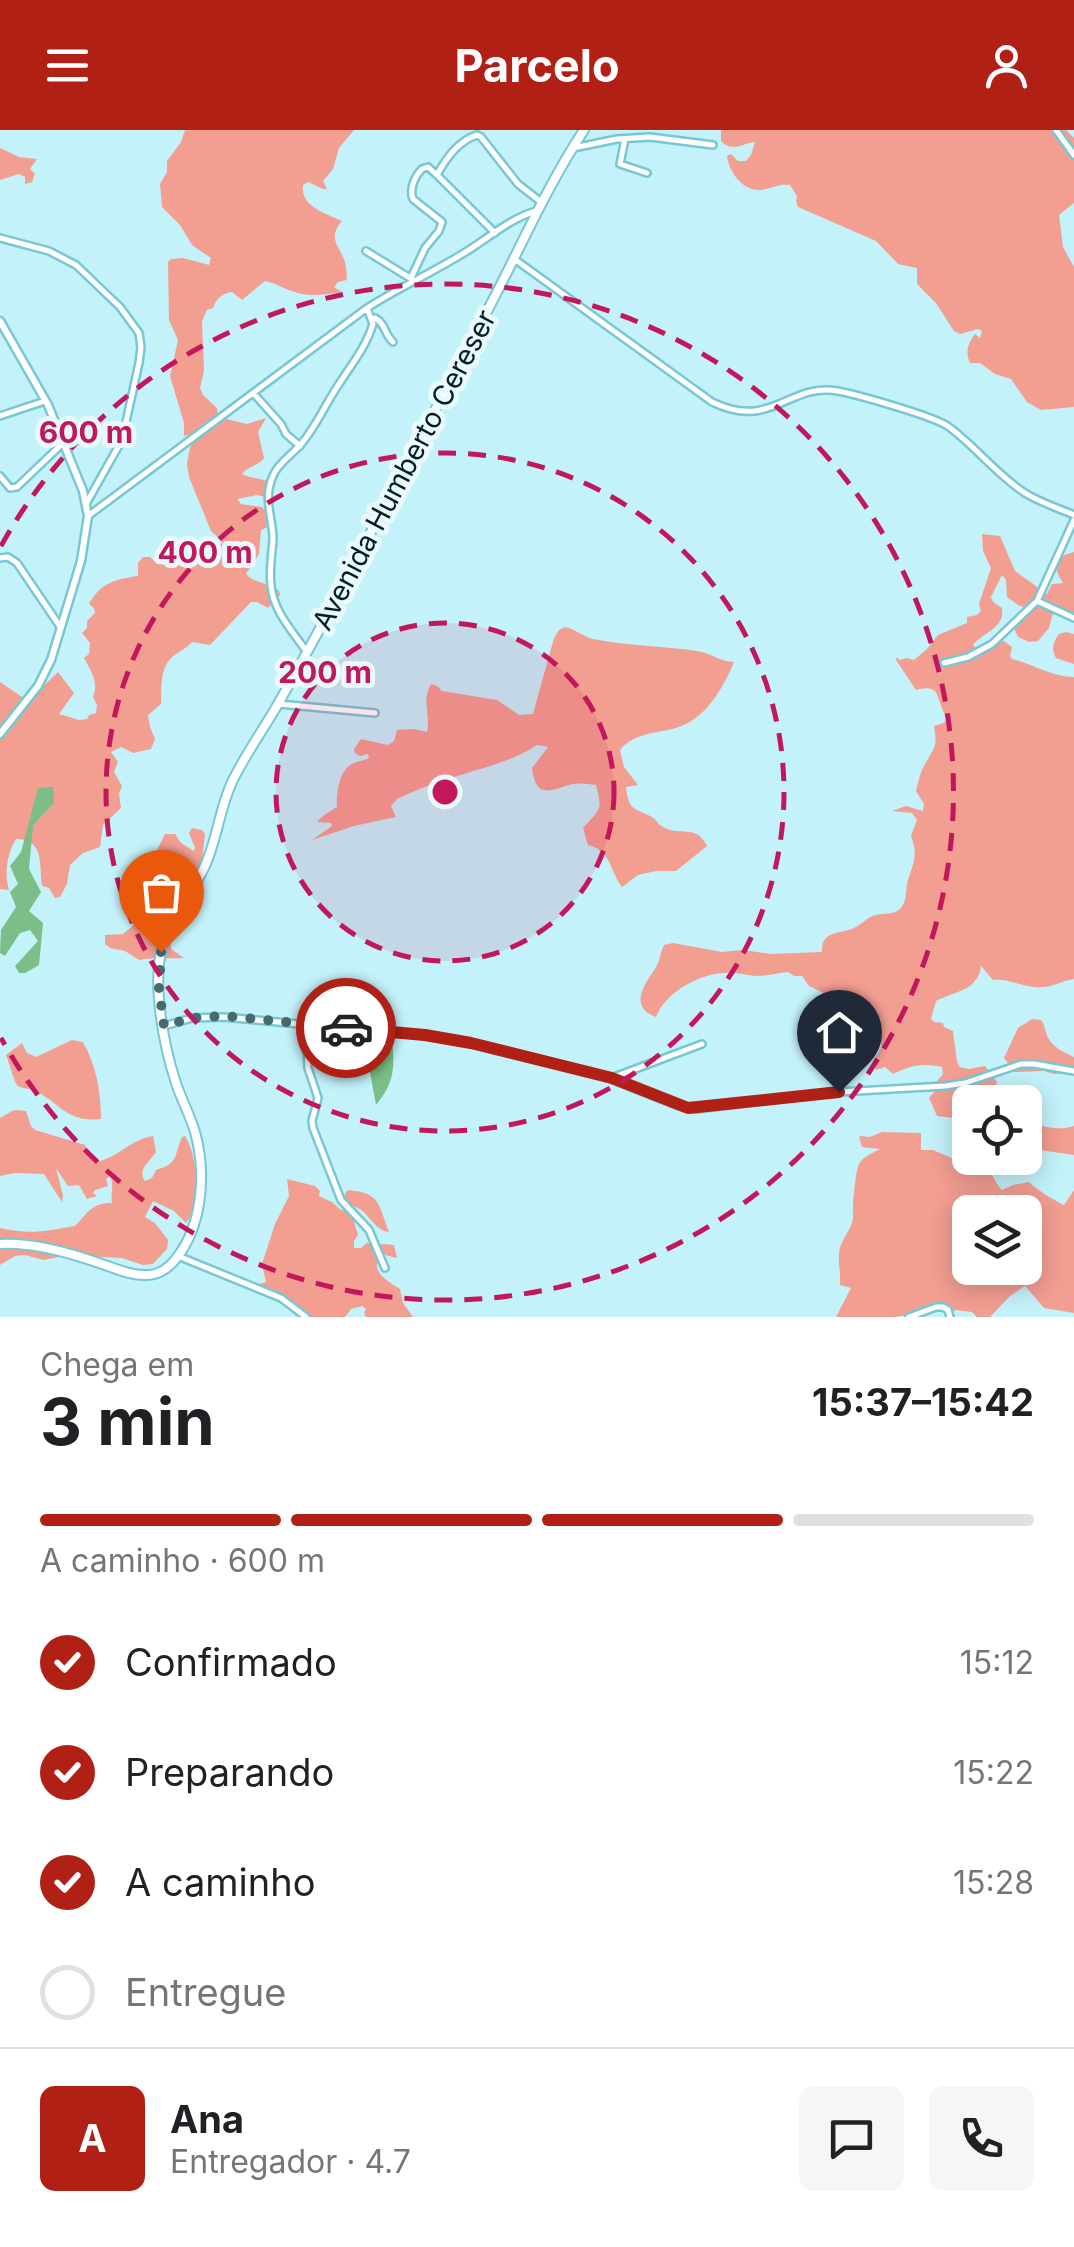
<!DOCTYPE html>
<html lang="pt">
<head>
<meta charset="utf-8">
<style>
	:root { --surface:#fff; --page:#f6f6f6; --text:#202124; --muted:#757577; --line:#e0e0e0; --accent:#b02015 }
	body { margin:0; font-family:Inter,sans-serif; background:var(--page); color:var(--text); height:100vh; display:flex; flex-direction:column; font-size:38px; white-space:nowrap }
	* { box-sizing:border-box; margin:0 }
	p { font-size:32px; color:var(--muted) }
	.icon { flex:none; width:55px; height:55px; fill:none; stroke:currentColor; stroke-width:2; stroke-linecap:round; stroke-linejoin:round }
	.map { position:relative; height:1187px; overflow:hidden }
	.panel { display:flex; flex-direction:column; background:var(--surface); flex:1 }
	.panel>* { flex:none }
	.buttons { position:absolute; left:952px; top:955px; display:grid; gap:20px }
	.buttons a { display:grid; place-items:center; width:90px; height:90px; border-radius:15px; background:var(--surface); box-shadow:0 5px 25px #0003; font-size:50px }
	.pin { position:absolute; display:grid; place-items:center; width:85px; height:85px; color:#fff; margin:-102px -42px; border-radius:50% 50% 50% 0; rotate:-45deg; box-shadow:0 0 10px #0007 }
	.pin .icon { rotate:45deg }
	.courier { position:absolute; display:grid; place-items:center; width:100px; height:100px; margin:-50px; border:8px solid #b02015; border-radius:50%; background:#fff; color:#222; box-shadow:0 2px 12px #0007 }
	.summary em { font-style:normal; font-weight:700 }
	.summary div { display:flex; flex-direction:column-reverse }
	.summary { display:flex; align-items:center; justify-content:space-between; height:170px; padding:0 40px }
	h1 { font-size:65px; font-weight:700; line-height:75px }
	.bar { display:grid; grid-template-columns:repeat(4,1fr); gap:15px 10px; align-content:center; height:120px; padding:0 40px }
	.bar i { height:12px; border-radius:8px; background:var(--line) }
	.bar .current { background:var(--accent) }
	.bar p { grid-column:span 4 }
	.line { display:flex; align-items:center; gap:25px; padding:0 40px; border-top:2px solid var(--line) }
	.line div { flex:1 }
	.round { display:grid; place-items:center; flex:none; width:105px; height:105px; border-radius:15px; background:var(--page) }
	ol { padding:0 40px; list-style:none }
	li { display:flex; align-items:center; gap:30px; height:110px }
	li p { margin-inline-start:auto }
	li .icon { padding:10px; border-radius:50%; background:var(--accent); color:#fff; stroke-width:4 }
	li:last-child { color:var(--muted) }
	li i { width:55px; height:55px; border:5px solid var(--line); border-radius:50% }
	header { display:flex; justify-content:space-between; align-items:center; height:130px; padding:0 40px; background:var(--accent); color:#fff; font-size:45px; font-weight:700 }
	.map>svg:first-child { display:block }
	.forest { fill:#f29e91; fill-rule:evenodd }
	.water { fill:#7bbe88 }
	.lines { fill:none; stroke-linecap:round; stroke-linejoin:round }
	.minor-casing { stroke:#78c7d5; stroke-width:10 }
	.tertiary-casing { stroke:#78c7d5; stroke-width:11 }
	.primary-casing { stroke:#78c7d5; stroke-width:12 }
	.minor { stroke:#fff; stroke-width:5 }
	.tertiary { stroke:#fff; stroke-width:6 }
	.primary { stroke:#fff; stroke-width:8 }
	.done { stroke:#456a70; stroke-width:10; stroke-dasharray:0 18 }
	.route { stroke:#b02015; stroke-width:12 }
	.ring { fill:none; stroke:#c2185b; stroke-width:5; stroke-dasharray:18 12 }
	.labels { text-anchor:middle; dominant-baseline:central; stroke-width:10; stroke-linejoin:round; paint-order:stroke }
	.street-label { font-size:28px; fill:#002025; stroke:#eaf9fb }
	.centre { fill:#c2185b; stroke:#eaf9fb; stroke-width:5 }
	.ring-label { font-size:30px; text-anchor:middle; font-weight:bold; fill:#c2185b; stroke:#eaf9fb; stroke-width:10; stroke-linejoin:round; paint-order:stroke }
</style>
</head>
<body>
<header><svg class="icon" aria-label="menu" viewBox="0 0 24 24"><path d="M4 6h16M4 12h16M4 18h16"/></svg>Parcelo<svg class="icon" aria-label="person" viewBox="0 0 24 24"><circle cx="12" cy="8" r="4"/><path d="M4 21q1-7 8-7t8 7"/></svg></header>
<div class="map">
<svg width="1074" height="1187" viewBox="0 0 1074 1187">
	<rect width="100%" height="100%" fill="#c4f2fa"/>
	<path class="forest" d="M185,0H354L339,18L333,39L323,51L327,59H323L308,52L303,55C300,77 326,83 342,91C327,109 339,114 345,132C346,135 347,146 347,150L338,152L334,157L342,162C329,164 311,167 298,163C286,160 276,153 265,151L242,170L232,162C222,163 216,169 213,178L207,180L202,191L204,241L200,258L203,265L217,278L218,287L247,294L266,288L258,302L264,328C258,336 248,336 242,344C251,349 266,348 274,355L265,367L257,365L237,369L241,374L262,377L270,387V396L261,400L259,424L246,444C256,455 268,451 279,461L280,465L268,478L257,472H251L210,515L192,512C186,519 178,522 172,527C159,540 162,558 161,574L148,585L150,597L155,609L151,619L133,623L121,617L111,622L118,632L114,642L122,656L119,664L121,678L103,695L100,717L83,723L70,735L67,754L60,767L55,768L49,758L42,756C39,735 45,709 16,709C7,724 4,743 9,760L0,759V552L25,569L34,565L58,542L74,563L59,584L79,590L87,589L89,585L96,583L97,575L93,567C99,552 91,541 84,528L89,524L90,513L82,503L87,498V491L95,483L94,478L89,474C100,453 116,449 138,446V433L143,427H150C167,445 185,429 208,430L222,413L220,409L211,401L189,347L187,334L190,317L198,306V302L184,306V293L170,246L178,210L169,190L168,132L171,129L183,128L209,135L211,128L192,115L180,95L162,77L160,54L167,42V31L181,12Z
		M721,0H1066L1074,8V73L1059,85L1063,117L1074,137V277L1041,280L1027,272L1011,249L995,244L980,233H970C965,222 968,213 975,204L980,208L982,201L978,199L960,204L954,201L936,173L917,154V138L898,134L876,111L798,77L796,71L797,66L790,55C778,54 776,57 766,59C745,65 729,43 727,26L731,24L738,31H746L751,25L755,12C743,13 732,23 721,11Z
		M0,18L19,27L37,29L30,39L35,44L32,52L25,54V47L19,44L0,50Z
		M982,404L1000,406L1015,441L1047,464L1052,454L1063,453C1053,437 1052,427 1074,422V486L1054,480L1049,498L1038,511L1029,512L1018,507L1014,498L1028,479L1018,475L1007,467L1006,450L1002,445L991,467L993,472L1002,478C1005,499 983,502 973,515L977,519L1004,511L1012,517L1010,526L1012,529C1033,534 1051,547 1074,547V849C1063,850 1053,857 1042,857C1024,859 1011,848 993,850L981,836C978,861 955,861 936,871L931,889L934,892L943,893L944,897L953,901L957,932L960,937L969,939L985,936L997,952L996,955L1002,962V968L1011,970L1013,972H970V992L963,985L955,988L937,986L929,968L935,961L933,956L943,944L942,937C921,933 912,935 893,944L885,937L876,940L873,931L882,917L874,900L851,891L826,864L809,856L802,846H794L788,842C778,843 767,846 757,846C749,846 741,843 733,843C704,841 667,860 656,887C629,877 643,856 655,839C660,831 660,823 664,815L673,813L722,822L742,820L772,824L822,822C821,799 841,805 856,797C863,793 869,786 876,785C884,783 892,785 899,780C908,772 905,760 908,750C914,732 918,725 911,706L917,690L912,683L892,681L906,676L923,681L924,674L916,661C918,653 920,643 924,636C934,617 938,619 934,596L944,593L946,589L936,562C931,557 924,558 916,560L896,530L897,527L899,530L907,528L914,530L927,519L938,505L967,493V487L977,485L981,481L979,474L991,438L983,421Z
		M565,497C576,499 583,507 593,509C628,516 662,516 697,521C711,523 720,532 734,532C725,554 709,583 686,594C664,605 637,599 620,620L624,637L638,655L626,657C629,680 632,677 650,686C658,690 656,693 663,697C680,707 696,693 707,716L676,741H656L638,745L622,757C609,740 612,721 588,715L583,698C600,679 603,681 596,655C587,654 578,652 569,655C547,662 536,667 532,638L548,617L537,615C515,630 489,636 464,644C441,650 418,659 397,669L391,676L396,687L354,696L312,710L332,696L331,693L317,692C322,685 330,682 337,677C336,665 339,640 352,634C357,631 364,631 369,628L368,624L360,626L355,623L354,619L361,609L388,615L394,611L397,600L414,599L427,602C431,584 421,571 431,554L437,556L442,561L497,570L519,585L533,584L554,508L559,500Z
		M1066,502L1074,504V534L1056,528C1051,519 1053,512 1059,504Z
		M192,698L202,700L205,704L202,731L195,759L169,802L171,819L184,828C168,829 156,827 139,830L125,821L110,818L105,814V805L123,804L141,789L157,750L152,736L153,728L165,704H175L181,713L194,721L195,718L189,703Z
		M1032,889L1041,890C1044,894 1045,898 1046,903C1050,916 1063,922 1074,927V942L1054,944L1044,941L1015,942L1004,928L1018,898Z
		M72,910L83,912C96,935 101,962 101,989C67,993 60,973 34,960C29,958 23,959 18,956C14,952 9,932 6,925L22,913L27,923L36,927Z
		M14,980L26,981L31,996L35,1000L85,1015L90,1026L100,1031C119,1026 132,1009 153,1006L156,1022C149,1033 137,1039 145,1051L152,1048L156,1040C179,1034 174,1025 182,1007L185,1006C198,1025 201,1076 186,1093L174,1081L153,1071L145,1087L155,1093L168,1110L167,1119L153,1134L143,1135L122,1128L69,1125L43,1130L25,1125L15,1126L0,1135V1098C34,1105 43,1101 75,1096C88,1083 91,1073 112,1073C110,1063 115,1055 110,1046L106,1049L108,1056L95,1060L93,1063L97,1066L87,1069L79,1055L68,1056L56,1038L63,1066L62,1072L44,1044L15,1043L0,1046V988Z
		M1025,985C1037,998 1059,1001 1074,996V1025L1040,1020L1025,1015Z
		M882,1002L921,1003V1020H933L963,1033L983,1032C992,1040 994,1052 1002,1060L1013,1055L1029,1052C1034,1058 1055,1071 1064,1075L1074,1060V1183L1044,1178L1025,1156L1010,1166L990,1187H977L972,1182L955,1180L952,1184L945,1179L938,1178L927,1183L894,1187H836L851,1158L840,1155C841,1144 838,1133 839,1123C841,1108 853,1099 853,1086C853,1073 853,1068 855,1054C858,1031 858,1030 880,1019L862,1017L859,1007L861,1006L870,1007ZM970,1082H1025V1138H970Z
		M287,1049L315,1056L320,1061L319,1066L332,1072L342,1081L345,1064L348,1060C382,1063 378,1075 389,1102C372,1100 369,1079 352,1076L350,1079L358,1105L354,1111V1118H361L367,1113C377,1116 384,1113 394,1115L397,1128L381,1124C369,1141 386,1150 400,1159L403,1173L413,1187H366L364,1183L366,1179L362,1176L351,1179L345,1187H300L265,1163L254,1160L256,1155L266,1152L262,1134L275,1094L289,1066Z"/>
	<path class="water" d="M53,657L54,673L33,695L29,739L41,762L29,781L43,793L39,835L25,843H19L15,836L38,811L30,800L20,803L5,826L0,823L1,800L16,777L10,762L18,754L10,736L21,722L38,658Z
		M382,909L392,911C395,939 394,953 376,975L370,942L358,910Z"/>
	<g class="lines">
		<defs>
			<path id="minor" d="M1056,0L1074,25
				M625,9L620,34L647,43
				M573,18L617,9L650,7L713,15
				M495,103L437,45C446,28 458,11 477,5L481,7L518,54L541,72
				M0,108L49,121L76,135L120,177L139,203L141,217L139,233L122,310L86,374
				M366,121L410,148
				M513,128L712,272C772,301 789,252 838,261C858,265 934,286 949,297C975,316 997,345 1025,363C1039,372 1058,378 1074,385
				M411,148L425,118L439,101L442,92L413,69C409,59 415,46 422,39L428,37L437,45
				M375,188C386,194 384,204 393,212
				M253,263L281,294L286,304L300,316
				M0,286L45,271
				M0,346L10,358L17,357L63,313
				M88,386L367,178C397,159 429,144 459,126C484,112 508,89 536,81
				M0,428L8,427L17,433L61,498
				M1037,471L1074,488
				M307,522C293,502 273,481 271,455C269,440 272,424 273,409C273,391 265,373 270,355C274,335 290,327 302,313C317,295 326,273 339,254C352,234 366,217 373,194L367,178
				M944,533L968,527L992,514L1037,471L1074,390
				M279,574L375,583
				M306,895L308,938L318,968L312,991L313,998L341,1070L369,1100L385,1138
				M164,896L192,888L224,887L447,908L601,945L679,976L696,979L839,962L945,956L965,953L1021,934H1034L1074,941
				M614,947L702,914
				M178,1126L281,1168L306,1187
				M909,1187L936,1177H943L948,1180L950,1187"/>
			<path id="tertiary" d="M0,191L48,275L83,361L88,386L81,431L51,530L38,556L0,604"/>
			<path id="primary" d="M0,1114C31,1112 67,1122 96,1132C112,1137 130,1146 147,1145C160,1145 171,1136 178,1126C203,1093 206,1041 195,1002C190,985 181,969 176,953C164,917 152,855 162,818C170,789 191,765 204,738C217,711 219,680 232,652C245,625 263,600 278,574C299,537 320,499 340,461C391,363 444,265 495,166C524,110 549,53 584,0"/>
		</defs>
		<use href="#minor" class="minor-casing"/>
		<use href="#tertiary" class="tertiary-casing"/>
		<use href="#primary" class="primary-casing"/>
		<use href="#minor" class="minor"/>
		<use href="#tertiary" class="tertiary"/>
		<use href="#primary" class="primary"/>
	</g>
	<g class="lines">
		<path class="done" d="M161,822L159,858L164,896L192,888L224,886L346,898"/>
		<path class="route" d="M346,898L425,905L471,913L612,948L688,978L839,962"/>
	</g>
	<circle cx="445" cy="662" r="169" fill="#c2185b" fill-opacity=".12"/>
	<g class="ring">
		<circle cx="445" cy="662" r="169"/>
		<circle cx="445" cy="662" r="339"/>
		<path d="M1 416A508 508 0 1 1 1 908"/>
	</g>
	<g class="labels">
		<g class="street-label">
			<text transform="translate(404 340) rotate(-62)">Avenida Humberto Cereser</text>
		</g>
	</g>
	<circle cx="445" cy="662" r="15" class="centre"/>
	<g class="ring-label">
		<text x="86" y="313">600 m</text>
		<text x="205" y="433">400 m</text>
		<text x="325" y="553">200 m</text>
	</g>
</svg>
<div class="buttons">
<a><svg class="icon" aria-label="locate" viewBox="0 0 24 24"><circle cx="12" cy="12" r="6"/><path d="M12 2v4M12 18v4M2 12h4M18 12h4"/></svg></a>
<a><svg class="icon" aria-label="layers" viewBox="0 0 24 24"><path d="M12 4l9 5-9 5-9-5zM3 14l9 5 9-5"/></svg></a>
</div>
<div class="pin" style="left:161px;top:822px;background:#ea580c"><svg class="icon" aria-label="bag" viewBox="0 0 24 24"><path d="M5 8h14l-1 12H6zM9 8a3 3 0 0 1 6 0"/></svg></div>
<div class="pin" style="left:839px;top:962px;background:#1f2937"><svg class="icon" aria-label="home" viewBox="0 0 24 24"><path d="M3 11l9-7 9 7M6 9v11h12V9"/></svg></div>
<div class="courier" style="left:346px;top:898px"><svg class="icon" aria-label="car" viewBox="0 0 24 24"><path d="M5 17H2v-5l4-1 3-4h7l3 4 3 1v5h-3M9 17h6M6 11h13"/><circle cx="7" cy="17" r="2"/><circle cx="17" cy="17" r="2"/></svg></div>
</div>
<section class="panel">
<div class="summary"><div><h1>3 min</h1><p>Chega em</p></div><em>15:37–15:42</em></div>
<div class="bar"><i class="current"></i><i class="current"></i><i class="current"></i><i></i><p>A caminho · 600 m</p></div>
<ol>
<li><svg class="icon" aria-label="check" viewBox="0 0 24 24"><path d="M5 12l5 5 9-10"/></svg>Confirmado<p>15:12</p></li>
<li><svg class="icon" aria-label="check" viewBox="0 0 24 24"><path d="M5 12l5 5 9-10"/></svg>Preparando<p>15:22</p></li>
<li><svg class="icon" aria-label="check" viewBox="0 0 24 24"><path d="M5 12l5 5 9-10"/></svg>A caminho<p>15:28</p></li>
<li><i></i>Entregue</li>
</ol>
<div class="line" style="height:180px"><b class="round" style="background:var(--accent);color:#fff">A</b><div><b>Ana</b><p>Entregador · 4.7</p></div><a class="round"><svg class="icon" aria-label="chat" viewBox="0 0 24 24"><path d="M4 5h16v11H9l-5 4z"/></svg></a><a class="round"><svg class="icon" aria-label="phone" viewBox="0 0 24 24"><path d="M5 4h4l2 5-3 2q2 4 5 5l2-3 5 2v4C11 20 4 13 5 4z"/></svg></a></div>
</section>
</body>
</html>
